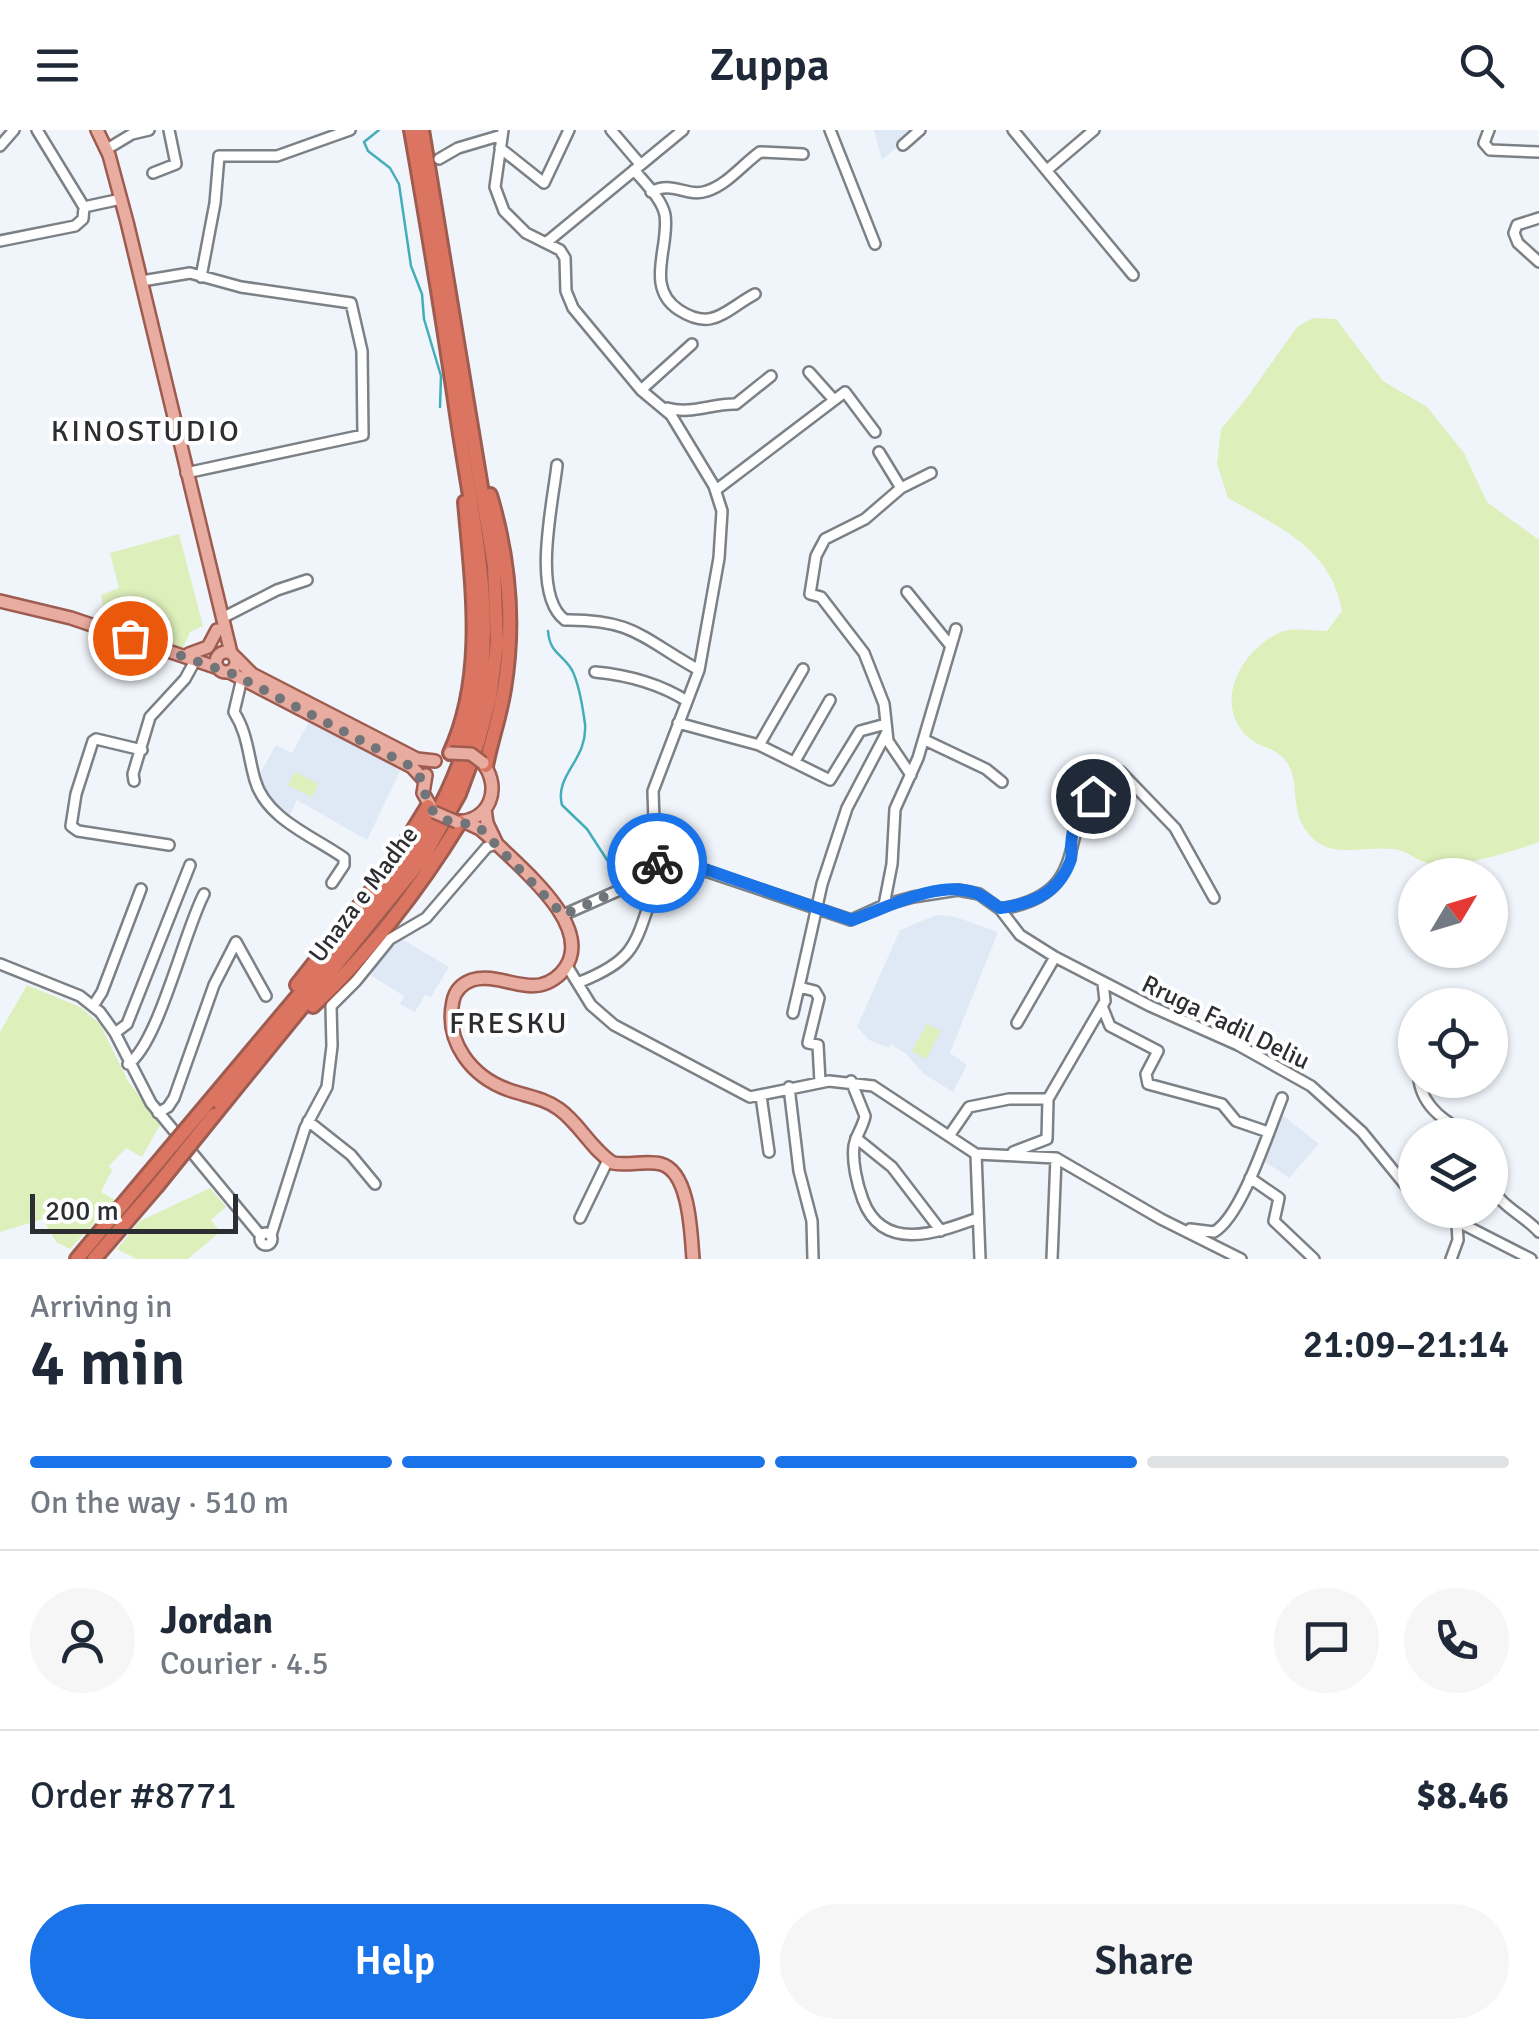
<!DOCTYPE html>
<html lang="en">
<head>
<meta charset="utf-8">
<style>
	:root { --surface:#fff; --page:#f6f6f7; --text:#1f2937; --muted:#747a83; --line:#e0e1e3; --accent:#1a73e8 }
	body { margin:0; font-family:Signika,sans-serif; background:var(--page); color:var(--text); height:100vh; display:flex; flex-direction:column; font-size:38px; white-space:nowrap }
	* { box-sizing:border-box; margin:0 }
	p { font-size:32px; color:var(--muted) }
	.icon { flex:none; width:55px; height:55px; fill:none; stroke:currentColor; stroke-width:2; stroke-linecap:round; stroke-linejoin:round }
	.map { position:relative; height:1129px; overflow:hidden }
	.drawer { display:flex; flex-direction:column; background:var(--surface); flex:1 }
	.drawer>* { flex:none }
	.needle { width:65px; rotate:52deg }
	.buttons { position:absolute; left:1398px; top:728px; display:grid; gap:20px }
	.buttons a { display:grid; place-items:center; width:110px; height:110px; border-radius:50%; background:var(--surface); box-shadow:0 2px 8px #0004; font-size:50px }
	.scale { position:absolute; left:30px; bottom:25px; width:208px; box-sizing:border-box; padding-left:10px; border:5px solid #2c2e31; border-top:0; font-size:28px; line-height:35px; white-space:nowrap; color:#2c2e31; -webkit-text-stroke:8px #fff; paint-order:stroke }
	.pin { position:absolute; display:grid; place-items:center; width:85px; height:85px; color:#fff; margin:-42px; border:5px solid #fff; border-radius:50%; box-shadow:0 2px 10px #0007 }
	.courier { position:absolute; display:grid; place-items:center; width:100px; height:100px; margin:-50px; border:8px solid #1a73e8; border-radius:50%; background:#fff; color:#222; box-shadow:0 2px 12px #0007 }
	.head em { font-style:normal; font-weight:600 }
	.head div { display:flex; flex-direction:column-reverse }
	.head { display:flex; align-items:center; justify-content:space-between; height:170px; padding:0 30px }
	h1 { font-size:65px; font-weight:600; line-height:75px }
	.bar { display:grid; grid-template-columns:repeat(4,1fr); gap:15px 10px; align-content:center; height:120px; padding:0 30px }
	.bar i { height:12px; border-radius:8px; background:var(--line) }
	.bar .selected { background:var(--accent) }
	.bar p { grid-column:span 4 }
	.line { display:flex; align-items:center; gap:25px; padding:0 30px; border-top:2px solid var(--line) }
	.line div { flex:1 }
	.round { display:grid; place-items:center; flex:none; width:105px; height:105px; border-radius:52px; background:var(--page) }
	.primary-button { display:flex; gap:20px; margin-top:auto; padding:20px 30px }
	.primary-button a { flex:1; height:115px; border-radius:60px; background:var(--accent); color:#fff; font-size:40px; font-weight:600; line-height:115px; text-align:center }
	.primary-button a+a { background:var(--page); color:var(--text) }
	header { display:flex; justify-content:space-between; align-items:center; height:130px; padding:0 30px; background:var(--surface); font-size:45px; font-weight:600 }
	.map>svg:first-child { display:block }
	.built { fill:#dfe9f6 }
	.green { fill:#ddefba }
	.lines { fill:none; stroke-linecap:round; stroke-linejoin:round }
	.stream { stroke:#44adba; stroke-width:2.5 }
	.minor-casing { stroke:#7c8186; stroke-width:14 }
	.major-casing { stroke:#9e5c50; stroke-width:16 }
	.highway-casing { stroke:#9e5c50; stroke-width:18 }
	.minor { stroke:#fff; stroke-width:9 }
	.major { stroke:#e9aca0; stroke-width:11 }
	.highway { stroke:#db7561; stroke-width:12 }
	.major-bridge-casing { stroke:#9e5c50; stroke-width:16; stroke-linecap:butt }
	.highway-bridge-casing { stroke:#9e5c50; stroke-width:18; stroke-linecap:butt }
	.major-bridge { stroke:#e9aca0; stroke-width:11 }
	.highway-bridge { stroke:#db7561; stroke-width:12 }
	.done { stroke:#717478; stroke-width:10; stroke-dasharray:0 18 }
	.route { stroke:#1a73e8; stroke-width:12 }
	.labels { text-anchor:middle; dominant-baseline:central; stroke-width:8; stroke-linejoin:round; paint-order:stroke }
	.street-label { font-size:25px; fill:#2c2e31; stroke:#fff }
	.quarter-label { font-size:30px; letter-spacing:2.5px; fill:#2c2e31; stroke:#fff }
</style>
</head>
<body>
<header><svg class="icon" aria-label="menu" viewBox="0 0 24 24"><path d="M4 6h16M4 12h16M4 18h16"/></svg>Zuppa<svg class="icon" aria-label="search" viewBox="0 0 24 24"><circle cx="10" cy="10" r="6"/><path d="M15 15l6 6"/></svg></header>
<div class="map">
<svg width="1539" height="1129" viewBox="0 0 1539 1129">
	<rect width="100%" height="100%" fill="#f0f5fb"/>
	<path class="built" d="M874,0H916L882,30Z
		M311,588L402,637L367,710L297,670L289,687L270,677L258,647L276,615L292,623Z
		M936,785L956,787L998,802L950,923L967,935L953,962L924,944L906,924L891,914L889,918L869,910L857,897L900,800Z
		M397,806L449,837L431,867L425,865L415,882L400,874L404,866L369,844Z
		M1281,984L1319,1014L1289,1048L1261,1029Z"/>
	<path class="green" d="M1313,188L1336,189L1383,251L1427,277L1464,323L1487,372L1539,410V712C1511,722 1456,740 1427,733C1415,730 1407,720 1393,719C1359,715 1325,733 1303,696C1291,676 1300,647 1285,630C1271,613 1254,621 1238,595C1218,560 1248,516 1281,502C1293,497 1313,501 1327,501L1342,481C1331,418 1279,397 1228,368L1217,334L1221,299L1246,269L1297,197Z
		M179,404L203,496L190,502L183,518L107,491L101,465L119,458L110,423Z
		M295,642L318,654L312,667L288,655Z
		M27,855L80,877L100,894L128,951L160,995L142,1027L126,1018L109,1036L112,1040L101,1062L115,1070L70,1119L56,1112L43,1089L0,1102V902Z
		M927,894L941,901L926,929L912,921Z
		M210,1058L226,1077L211,1090L220,1102L188,1129H137L117,1119L140,1091Z"/>
	<g class="lines">
		<path class="stream" d="M379,0L364,12L368,21L390,38L399,54L411,136L422,164L424,189L441,246L440,277
			M548,501C550,524 562,523 572,540C579,554 583,579 585,594C588,630 554,645 562,675L587,699L622,753"/>
		<defs>
			<path id="minor" d="M37,0L84,77
				M503,0L495,57L504,81L526,103L560,120L565,128L566,161L573,178L641,260L671,285L714,356L722,381L719,428L699,540L653,661L654,692L670,729
				M611,0L640,34
				M830,0L875,114
				M1013,0L1133,145
				M1489,0L1484,13L1490,20L1539,22
				M903,15L920,0
				M0,16L14,0
				M500,18L544,53L569,0
				M107,19L132,4L149,0
				M439,29L458,18L502,5
				M634,40C644,52 662,69 665,85C670,117 644,157 679,180C713,202 725,180 755,164
				M1047,40L1094,0
				M153,43L176,34L169,0
				M651,62C672,50 687,68 707,61C727,55 743,34 760,22L803,24
				M1539,88L1517,95L1514,103L1518,113L1539,132
				M0,111L75,96L83,89L84,77L121,69
				M547,112L683,0
				M201,147L215,73L219,26H277L350,0
				M142,151L190,143L241,157L351,173L362,221L363,305L186,343
				M809,242L834,270
				M641,260L692,214
				M667,278C691,285 713,273 736,274L771,246
				M879,322L901,358L931,343
				M557,335C553,373 531,465 565,490C634,489 643,509 699,540
				M901,358L865,389L825,409L816,426L810,464L821,467L864,523L884,574L888,611L911,645
				M716,360L845,262L875,302
				M907,462L950,515
				M228,485L277,460L307,450
				M595,542C627,545 660,554 687,571
				M242,548L234,582C248,604 248,626 255,650C266,689 313,706 344,728V735L332,753
				M678,593L759,615L830,650L860,601L886,594
				M925,610L986,639L1002,652
				M759,615L803,539
				M142,620L96,609L93,611L76,664L71,696L78,701L169,715
				M795,631L830,570
				M134,651L133,644L150,587L185,549L196,529
				M884,775L892,734L895,679L918,628L956,499
				M1000,779C1109,762 1042,680 1121,642L1175,698L1214,768
				M563,785L622,759L656,734L670,729L851,790L884,775L913,767L958,760L979,764L1000,779L1020,805L1055,827L1150,876L1238,915L1311,956L1362,1002L1415,1067
				M236,812L266,866
				M0,834L80,866L100,882L115,903L151,973L261,1106
				M567,836L591,875L614,895L750,967L829,951L873,956L976,1024L1056,1028L1161,1089L1241,1129
				M580,852C635,830 635,815 653,762L640,747
				M93,876L102,862L141,759
				M1102,876L1110,896L1158,921L1146,944L1148,954L1222,974L1236,991L1268,1002
				M793,883L799,857
				M1017,893L1055,827
				M115,903L127,894L190,735
				M128,934C158,915 185,799 204,764
				M1419,950C1423,978 1447,993 1470,1005
				M851,951L865,986C863,997 856,1005 854,1016C852,1032 857,1054 863,1070C883,1123 937,1103 978,1088
				M820,952L818,915L808,913L819,868L815,861L799,857L822,754L847,678L887,602
				M789,957L799,1041L812,1091L813,1128
				M761,966L769,1022
				M158,983L168,977L174,968L214,855L236,812
				M308,991L351,1025L375,1054
				M949,1006L969,977L1009,969H1048
				M856,1008L892,1037L941,1101
				M1013,1022L1047,1009L1048,969L1105,871L1103,853
				M976,1024L980,1129
				M1250,1048L1279,1068L1274,1091L1314,1129
				M1490,1052C1497,1075 1523,1084 1539,1102
				M1435,1080L1531,1129
				M580,1088L608,1030
				M1190,1099L1214,1102C1242,1086 1269,1000 1282,968
				M260 1109a6 6 0 1 1 12 0a6 6 0 1 1-12 0Z
				M271,1105L305,998L327,957L332,916L331,876L356,851L390,809L426,788L487,717L497,714
				M1052,1129L1056,1028
				M1451,1129L1458,1110L1457,1094"/>
			<path id="major" d="M97,0L109,25L127,92L231,523
				M0,471L71,488L218,538
				M216 532a10 10 0 1 1 20 0a10 10 0 1 1-20 0Z
				M189,524L208,517L217,500
				M235,527L252,544L417,629L435,631
				M229,542L412,637L424,650
				M426,645L423,663L434,682
				M457,692C490,690 502,659 483,633
				M465,692L480,699L497,714L487,693L485,679
				M497,714C523,740 594,797 565,838C560,846 550,853 540,855C518,859 494,843 472,850C461,854 455,861 453,871C444,912 472,947 509,960C526,966 544,968 559,979C580,994 591,1019 613,1033C629,1036 646,1030 661,1034C690,1042 691,1105 693,1129"/>
			<path id="highway" d="M450,623C486,546 472,454 465,372
				M486,636C491,610 500,585 504,559C515,492 509,429 490,365
				M297,855L391,736L428,676
				M313,876C370,822 419,759 460,692
				M209,972C251,922 293,872 335,822C377,771 421,721 448,661C509,529 478,426 458,291C444,194 428,97 411,0
				M214,985L423,728L459,664L478,613L490,568L497,513L494,436L422,0
				M77,1129L145,1048
				M94,1129L156,1057"/>
		</defs>
		<use href="#minor" class="minor-casing"/>
		<use href="#major" class="major-casing"/>
		<use href="#highway" class="highway-casing"/>
		<use href="#minor" class="minor"/>
		<use href="#major" class="major"/>
		<use href="#highway" class="highway"/>
		<defs>
			<path id="major-bridge" d="M450,623L471,624L483,633
				M434,682L457,692"/>
			<path id="highway-bridge" d="M145,1048L209,972
				M156,1057L214,985"/>
		</defs>
		<use href="#major-bridge" class="major-bridge-casing"/>
		<use href="#highway-bridge" class="highway-bridge-casing"/>
		<use href="#major-bridge" class="major-bridge"/>
		<use href="#highway-bridge" class="highway-bridge"/>
	</g>
	<g class="lines">
		<path class="done" d="M130,508L233,544L412,637C429,651 420,675 440,687C452,695 467,691 480,698L563,785L622,759L657,733"/>
		<path class="route" d="M657,733L676,729L852,790C885,779 936,750 973,762C983,765 992,773 1000,778C1031,774 1058,764 1070,732C1073,726 1071,723 1071,716C1072,697 1079,679 1093,666"/>
	</g>
	<g class="labels">
		<g class="street-label">
			<text transform="translate(363 764) rotate(-53)">Unaza e Madhe</text>
			<text transform="translate(1226 892) rotate(26)">Rruga Fadil Deliu</text>
		</g>
		<g class="quarter-label">
			<text x="146" y="301">KINOSTUDIO</text>
			<text x="509" y="893">FRESKU</text>
		</g>
	</g>
</svg>
<div class="buttons">
<a><svg class="needle" viewBox="-14 -14 28 28"><path d="M0-13l5 13h-10z" fill="#e53935"/><path d="M0 13l5-13h-10z" fill="#747a83"/></svg></a>
<a><svg class="icon" aria-label="locate" viewBox="0 0 24 24"><circle cx="12" cy="12" r="6"/><path d="M12 2v4M12 18v4M2 12h4M18 12h4"/></svg></a>
<a><svg class="icon" aria-label="layers" viewBox="0 0 24 24"><path d="M12 4l9 5-9 5-9-5zM3 14l9 5 9-5"/></svg></a>
</div>
<div class="scale">200 m</div>
<div class="pin" style="left:130px;top:508px;background:#ea580c"><svg class="icon" aria-label="bag" viewBox="0 0 24 24"><path d="M5 8h14l-1 12H6zM9 8a3 3 0 0 1 6 0"/></svg></div>
<div class="pin" style="left:1093px;top:666px;background:#1f2937"><svg class="icon" aria-label="home" viewBox="0 0 24 24"><path d="M3 11l9-7 9 7M6 9v11h12V9"/></svg></div>
<div class="courier" style="left:657px;top:733px"><svg class="icon" aria-label="bike" viewBox="0 0 24 24"><circle cx="6" cy="16" r="4"/><circle cx="18" cy="16" r="4"/><path d="M6 16l4-8h5l3 8M10 8l3 8H6M13 5h3"/></svg></div>
</div>
<section class="drawer">
<div class="head"><div><h1>4 min</h1><p>Arriving in</p></div><em>21:09–21:14</em></div>
<div class="bar"><i class="selected"></i><i class="selected"></i><i class="selected"></i><i></i><p>On the way · 510 m</p></div>
<div class="line" style="height:180px"><a class="round"><svg class="icon" aria-label="person" viewBox="0 0 24 24"><circle cx="12" cy="8" r="4"/><path d="M4 21q1-7 8-7t8 7"/></svg></a><div><b>Jordan</b><p>Courier · 4.5</p></div><a class="round"><svg class="icon" aria-label="chat" viewBox="0 0 24 24"><path d="M4 5h16v11H9l-5 4z"/></svg></a><a class="round"><svg class="icon" aria-label="phone" viewBox="0 0 24 24"><path d="M5 4h4l2 5-3 2q2 4 5 5l2-3 5 2v4C11 20 4 13 5 4z"/></svg></a></div>
<div class="line" style="height:130px"><div>Order #8771</div><b>$8.46</b></div>
<div class="primary-button"><a>Help</a><a>Share</a></div>
</section>
</body>
</html>
